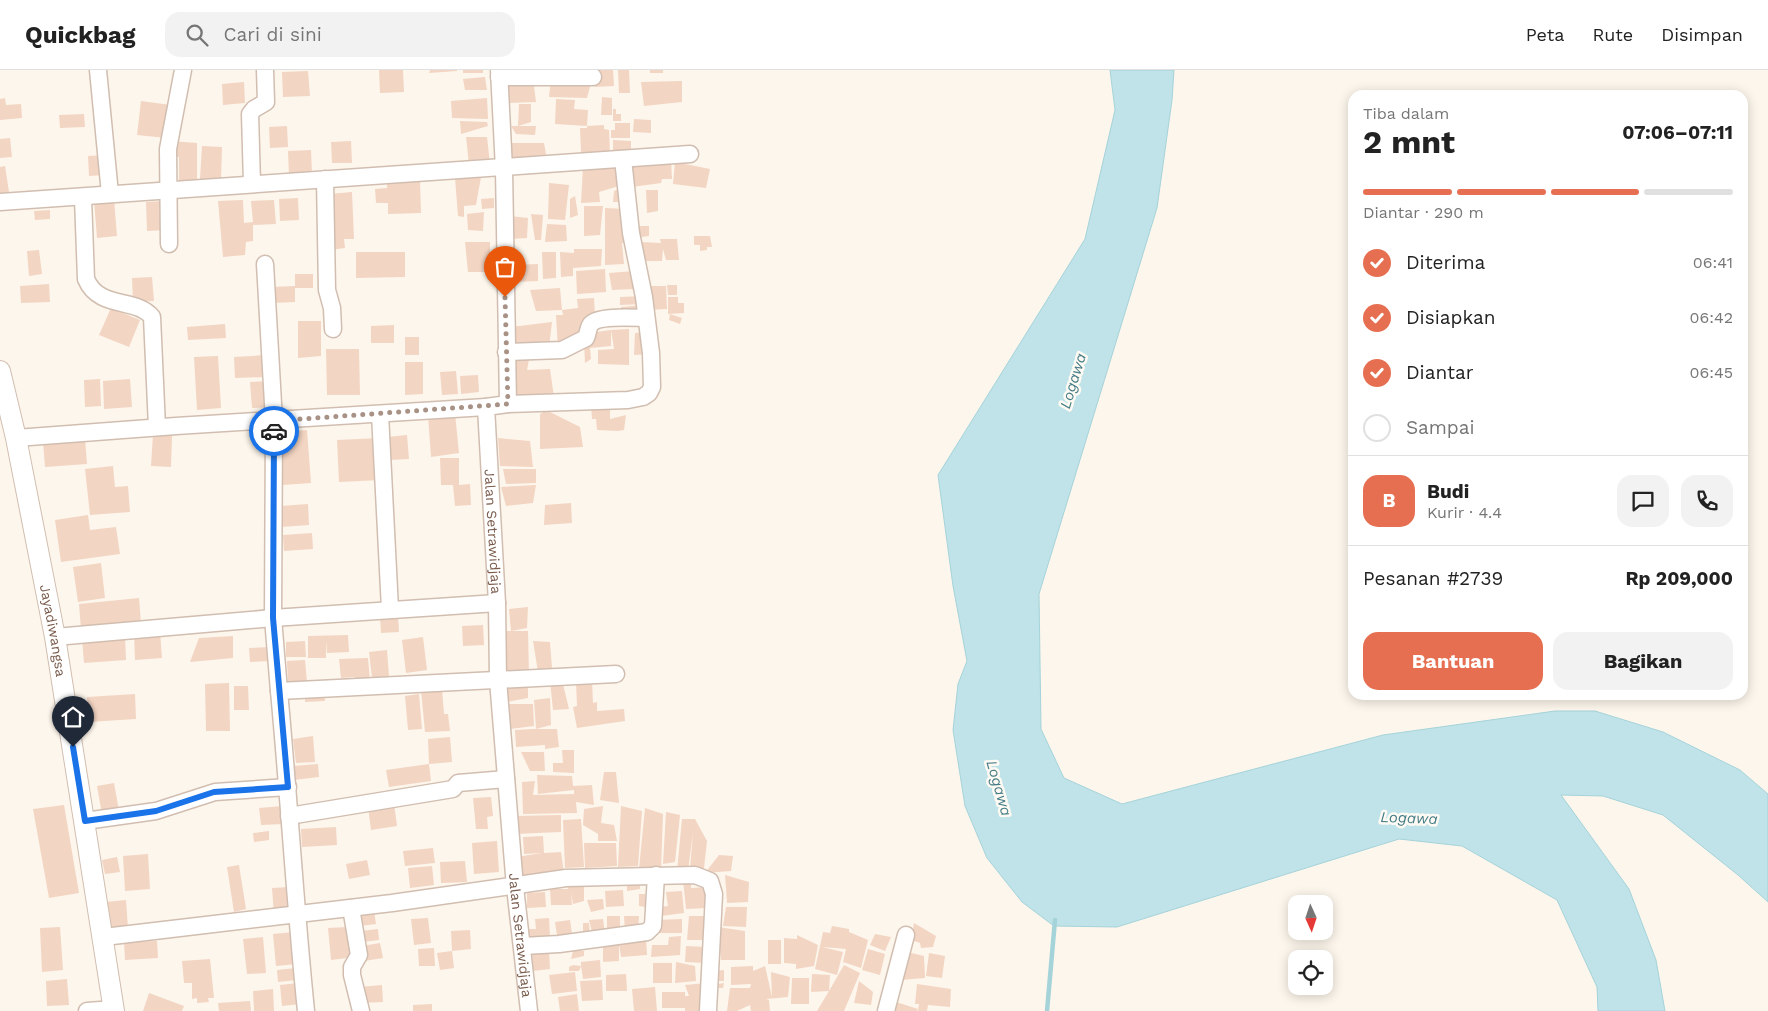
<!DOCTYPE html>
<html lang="id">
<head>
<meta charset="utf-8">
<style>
	:root { --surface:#fff; --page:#f2f2f2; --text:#222; --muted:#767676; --line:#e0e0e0; --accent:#e76f51 }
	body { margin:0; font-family:"Work Sans",sans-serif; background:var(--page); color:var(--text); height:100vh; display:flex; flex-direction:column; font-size:19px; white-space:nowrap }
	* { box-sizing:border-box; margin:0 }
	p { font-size:16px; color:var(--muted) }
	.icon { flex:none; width:28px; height:28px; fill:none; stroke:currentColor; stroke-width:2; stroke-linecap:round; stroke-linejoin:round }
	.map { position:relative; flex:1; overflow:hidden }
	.drawer { position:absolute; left:1348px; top:20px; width:400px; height:610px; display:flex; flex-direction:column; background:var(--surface); border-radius:15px; box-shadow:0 2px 12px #0003 }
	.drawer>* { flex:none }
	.needle { width:32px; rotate:177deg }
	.fabs { position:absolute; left:1288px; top:825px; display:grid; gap:10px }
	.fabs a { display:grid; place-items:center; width:45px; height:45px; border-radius:10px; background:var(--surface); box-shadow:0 2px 12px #0003; font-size:25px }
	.pin { position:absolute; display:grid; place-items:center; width:42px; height:42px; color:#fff; margin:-51px -21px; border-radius:50% 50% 50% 0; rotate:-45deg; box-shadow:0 0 5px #0007 }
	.pin .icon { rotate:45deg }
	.courier { position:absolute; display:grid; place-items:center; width:50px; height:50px; margin:-25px; border:4px solid #1a73e8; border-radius:50%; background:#fff; color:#222; box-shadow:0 1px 6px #0007 }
	.headline em { font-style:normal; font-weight:700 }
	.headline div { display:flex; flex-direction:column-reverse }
	.headline { display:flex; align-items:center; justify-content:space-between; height:85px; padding:0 15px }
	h1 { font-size:32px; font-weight:700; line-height:38px }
	.bar { display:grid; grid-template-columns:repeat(4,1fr); gap:8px 5px; align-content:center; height:60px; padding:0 15px }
	.bar i { height:6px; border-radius:4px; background:var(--line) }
	.bar .active { background:var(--accent) }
	.bar p { grid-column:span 4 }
	.line { display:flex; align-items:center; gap:12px; padding:0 15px; border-top:1px solid var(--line) }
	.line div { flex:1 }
	.round { display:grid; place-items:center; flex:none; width:52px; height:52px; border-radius:15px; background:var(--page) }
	ol { padding:0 15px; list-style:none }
	li { display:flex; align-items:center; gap:15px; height:55px }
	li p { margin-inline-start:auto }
	li .icon { padding:5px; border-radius:50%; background:var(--accent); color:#fff; stroke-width:4 }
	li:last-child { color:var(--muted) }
	li i { width:28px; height:28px; border:2px solid var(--line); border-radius:50% }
	.primary-button { display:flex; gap:10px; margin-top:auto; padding:10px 15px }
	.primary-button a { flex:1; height:58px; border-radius:15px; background:var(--accent); color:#fff; font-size:20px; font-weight:700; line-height:58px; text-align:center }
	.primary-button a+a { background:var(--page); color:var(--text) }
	header { display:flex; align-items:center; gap:30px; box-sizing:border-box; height:70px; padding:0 25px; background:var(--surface); border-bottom:1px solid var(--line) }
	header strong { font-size:24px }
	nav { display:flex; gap:28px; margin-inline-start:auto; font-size:18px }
	.search { width:350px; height:45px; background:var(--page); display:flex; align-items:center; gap:12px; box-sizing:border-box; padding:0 18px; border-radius:15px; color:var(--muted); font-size:19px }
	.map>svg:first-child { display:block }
	.water { fill:#bfe3e8; stroke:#a5d3da }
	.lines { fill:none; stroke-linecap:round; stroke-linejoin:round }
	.stream { stroke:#a5d3da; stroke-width:4.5 }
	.building { fill:#f3d5c3 }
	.minor-casing { stroke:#d1beb0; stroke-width:19 }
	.tertiary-casing { stroke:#d1beb0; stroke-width:22 }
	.minor { stroke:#fff; stroke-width:16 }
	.tertiary { stroke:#fff; stroke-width:20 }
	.done { stroke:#a89285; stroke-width:5; stroke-dasharray:0 9 }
	.route { stroke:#1a73e8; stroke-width:6 }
	.labels { text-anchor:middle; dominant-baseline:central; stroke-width:5; stroke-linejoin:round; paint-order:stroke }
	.street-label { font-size:14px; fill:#7a5c4d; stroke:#fffaf3 }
	.water-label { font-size:15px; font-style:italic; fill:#437c86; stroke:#fffaf3 }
</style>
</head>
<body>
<header>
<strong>Quickbag</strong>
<div class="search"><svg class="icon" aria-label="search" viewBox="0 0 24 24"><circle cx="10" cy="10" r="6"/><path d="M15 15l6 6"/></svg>Cari di sini</div>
<nav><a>Peta</a><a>Rute</a><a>Disimpan</a></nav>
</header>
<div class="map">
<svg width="1768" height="941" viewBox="0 0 1768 941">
	<rect width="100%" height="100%" fill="#fdf6ec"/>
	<path class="water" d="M1110,0H1174L1172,30L1157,138L1039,524L1041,659L1064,708L1122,734L1383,665L1555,641H1595L1663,662L1740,700L1768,724V832L1738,805L1663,745L1603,726L1561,725L1629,819L1656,890L1665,941H1598L1597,917L1557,830L1462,776L1399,769L1117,857L1054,856L1022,832L987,788L965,736L953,660L958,614L967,591L953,516L938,405L1085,169L1115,40Z"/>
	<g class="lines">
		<path class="stream" d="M1047,941L1055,850"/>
	</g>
	<path class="building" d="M379,0H403L404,22L380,23Z
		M430,0H457V1L429,3Z
		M463,0H483V3H463Z
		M595,0H613L614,16L595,17Z
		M618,0H629L630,23H619Z
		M650,0H663V3H650Z
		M308,1L310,26L283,27L282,2Z
		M485,7L487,20H465L463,9Z
		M533,8L536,32L504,33L505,10Z
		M551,8L591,13L587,28L549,27Z
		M682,11V32L644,36L641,12Z
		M244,12L245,33L223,35L222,14Z
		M602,27L612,28V45H601Z
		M5,28L6,35L21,34L22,48L0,50V29Z
		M487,28L488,49L452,48L451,31Z
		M556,29L575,30L574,39L588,40L587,56L555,54Z
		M141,31L171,35L166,68L137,65Z
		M519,34H531V52L518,56H536L535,65L516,64L511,56H518Z
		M613,39H616V44H621V51H613Z
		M84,44L85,57L60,58L59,45Z
		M634,49L651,50V63L633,62Z
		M460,51L487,52L488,56L461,64Z
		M615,53H630V68H611V60H615Z
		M604,55V59L609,60L610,83H581L580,58H587V56Z
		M287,56L288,77L270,78L269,57Z
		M466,67H487L490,94H469Z
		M10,68L12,87L0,88V69Z
		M613,70L631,71V81L613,85Z
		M170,71L197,73V111L179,112V87L170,86Z
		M351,71L352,93H332L331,72Z
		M512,73H544L547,90H511Z
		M202,76L222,77L221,110L200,109Z
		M311,80L312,104L289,105L288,81Z
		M104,85L105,105L89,106L88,86Z
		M671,90L672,109H662L661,113L632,117L630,91Z
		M675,92L710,99L706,118L673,114Z
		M5,96L9,122L0,123V97Z
		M583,97H619V116L599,122L600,132L581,133Z
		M481,107L476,135L464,136V147L458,146L455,108Z
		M420,111L421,143L388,144V133H376L375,119L387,118V112Z
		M549,113L569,115L565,150L548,149Z
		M623,117L625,132H613L614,121Z
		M646,120H658V141L647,143Z
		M352,122L354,169H344L345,178L330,180V124Z
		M575,126L578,145L570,148V129Z
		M298,128L299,150L280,151L279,129Z
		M494,128V138L482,139L481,129Z
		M114,129L117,166L97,168L94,131Z
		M243,130L244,153L253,152L251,131L274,130L276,154L253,155V171L246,172L245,185L223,187L218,131Z
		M165,131L166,160L147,161L146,132Z
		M584,136H603L600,165L584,166Z
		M605,138L626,139L628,172L622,173L624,194L605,195Z
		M50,140V149L35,150L34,141Z
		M484,142L483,161L468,160L467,144Z
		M531,144L543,145L541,170H535Z
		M510,146L528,148L527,168L510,169Z
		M547,154L566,155L567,171L545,172Z
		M634,156H649V166L634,168Z
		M694,166H710L712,177H707V180L700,181V175H694Z
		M660,169H677L679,190H666L663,179L662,191H639L640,172L661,173Z
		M465,172H490V202H468Z
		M574,179H602L601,196L573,198V206L561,207L560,182L574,183Z
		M39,180L42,204L29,206L27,181Z
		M356,182H405V207L356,208Z
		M542,182H556V208L543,209Z
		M538,194V211L515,212V195Z
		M605,199L606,222L577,224L576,201Z
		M634,201V219L612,220L609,203Z
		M295,204H313V218H295V232L271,233V217L295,216Z
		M152,207L154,231L133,232L132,208Z
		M49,214L50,232L21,233L20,216Z
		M667,215H677V225H668Z
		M644,216H666L667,239L645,240Z
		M560,218L562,240L536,241L530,220Z
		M643,226L644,234L620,235V227Z
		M668,227H678V233H684V243L668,244Z
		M594,228L595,246L584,248L585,266L558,280L556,245H563L562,240L578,238L577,229Z
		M643,235V247L621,248V237Z
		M111,238L140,250L129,277L99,265Z
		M670,244L682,248L680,254L669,250Z
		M298,251H321V286L298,288Z
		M552,252L549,278L514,281L511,257Z
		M225,254L226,268L188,270L187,257Z
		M394,255V273H371V256Z
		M629,259V295L598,294V280L614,279L611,260V276L590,278L591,289L585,293L584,272L589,263L611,260Z
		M648,262L649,284L634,285L635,263Z
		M405,267H419V285H405Z
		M326,279H359L360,325H327Z
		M530,284L527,300L550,299L554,327L512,330L510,285Z
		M266,285L268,307L235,308L234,287Z
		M218,286L221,338L197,340L194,287Z
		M405,292H423V324L405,325Z
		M456,301L458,324L442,325L440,302Z
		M478,305L479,322L461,324L460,306Z
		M100,309L101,336L85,337L84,310Z
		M130,309L132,337L104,339L103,311Z
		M269,311L270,337L252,338L250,312Z
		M591,335L610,337V349L626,345L624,360L618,361L597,360L596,349H592Z
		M546,340L580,357L583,377L540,379V344Z
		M455,343L459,383L431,387L428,346Z
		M307,360L311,413L283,415L279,362Z
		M153,364L172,365L171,397L151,396Z
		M407,365L409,389L389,390L387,367Z
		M380,368L381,410L339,412L337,370Z
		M498,368L530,371L533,397L500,396Z
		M85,369L87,394L45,397L43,372Z
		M440,388H459V415L470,414L471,435L455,436L453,415H441Z
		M113,396L115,417L128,416L130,442L90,445L85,399Z
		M503,399H536V413L506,414Z
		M536,415L533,433L506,436L501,417Z
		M571,433L572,453L544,455L545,435Z
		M308,434L309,455L281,457L280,436Z
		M88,445L90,460L116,457L120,484L61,492L55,450Z
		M312,463L313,479L284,481L283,465Z
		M101,493L105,528L78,532L73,497Z
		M139,528L141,553L81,559L79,534Z
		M528,537L527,558L511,561H528L529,604L504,608L506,561H511L509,539Z
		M398,545L399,562L381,563L380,546Z
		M483,555L484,575L463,576L462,556Z
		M160,562L162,588L135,590L134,564Z
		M125,565L126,590L84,593L82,568Z
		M348,565L349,582L327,583L326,571V588H308V566Z
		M233,566V588L190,592L199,568Z
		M423,567L427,600L406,603L402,570Z
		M305,571L306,587H286V572Z
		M533,571L550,572L552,598L538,602Z
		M270,577L271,591L250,592L249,578Z
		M387,580L389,606L372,608L369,582Z
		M368,588L370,610L355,611V607L341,608L339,589Z
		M305,590L307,612L288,613L287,591Z
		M562,610L569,639L553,640L550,611Z
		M592,610L593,633L597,632V641L624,639L625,651L577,658L573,637L577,636L576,611Z
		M528,611V628L507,632L505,612Z
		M229,613L230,661H206L205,614Z
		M234,616H248L249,640H234Z
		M442,619L444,644H448L450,661L425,662L421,620Z
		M324,620L325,631L305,632V621Z
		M135,624L136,649L89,652L87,627Z
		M419,624L422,659L408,660L405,626Z
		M550,628L551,655L536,659L534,630Z
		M509,634H533L534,656L510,659Z
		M533,659H557L559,677L545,679V675L516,677L515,660Z
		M313,666L315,692L296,693L293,669Z
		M450,667L452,692L429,694L428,669Z
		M562,680H574V703L553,702V693H563Z
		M521,682H544L545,701H530Z
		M318,694L319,707L294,710L293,696Z
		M429,694L431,711L389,717L386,700Z
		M604,702H616L619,733L600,730Z
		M537,705L572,706L573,716L592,715L594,735L576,732L577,743L523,744L522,712L535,711L533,725L574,724V720L538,724Z
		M114,713L119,741L102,744L97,716Z
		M491,727L493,746L487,747L488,759H476L473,728Z
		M394,733L397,756L371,760L368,737Z
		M64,735L79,823L49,828L33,739Z
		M283,736L284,754L261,755L259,738Z
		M603,736L601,753L614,755L617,771H598V764L583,755L584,739Z
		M621,736L642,741L638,796L618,797Z
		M645,738L663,744L661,800L639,799Z
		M666,742L680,745L675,792L663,794Z
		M561,745V762L514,764L515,746Z
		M581,749L584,797L565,798L563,750Z
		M682,749H695L707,771L704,798L690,799L693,762L688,801H677Z
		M336,757L337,775L302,777L301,759Z
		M269,761V770L254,772L253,763Z
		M543,766L544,783L561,782L564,803L519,807L517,787L541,783L524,784L523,767Z
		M497,771L499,802L474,804L472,773Z
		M584,773H616L617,796L585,798Z
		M433,778L435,793L405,796L403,781Z
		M148,784L150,819L125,821L123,786Z
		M719,785L733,786L731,801L705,803Z
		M117,787L120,802L105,804L102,790Z
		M367,790L370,805L349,809L346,794Z
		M465,791L467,812L441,813L440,792Z
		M239,795L246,839L234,842L227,797Z
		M432,796L434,815L410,818L408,798Z
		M725,805L749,812L748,832L727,833Z
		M584,807V831L573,834L571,822L572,835H551L550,819H568L566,809Z
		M640,808V819L627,821V809Z
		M683,810H691V818L708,817V838L686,839Z
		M290,817L292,843L274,845L272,818Z
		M623,820L624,836L606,837L605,821Z
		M682,821L684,843L661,846L660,837L668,836L666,822Z
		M545,822L546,837L527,838V823Z
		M639,824H645L646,837L639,836Z
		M603,829L604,839L591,842L587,830Z
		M126,830L128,858L107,859L105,832Z
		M726,837H747L746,857L723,856Z
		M374,841L376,854L359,856L357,843Z
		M607,846H620V861L607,863Z
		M624,846H639L638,863L625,862Z
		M689,846H706L707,870H687Z
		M428,848L431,873L414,875L411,849Z
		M549,848L550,867L527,868L526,859H536L535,849Z
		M603,849L605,863L593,866L589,850Z
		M682,849V863H655V850Z
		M570,850L573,870L558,872L555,852Z
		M583,853H589L590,865L583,866Z
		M914,853L936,866L933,877L921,878L920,873L911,870Z
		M832,856L849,859V862L868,870L861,898L843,892L846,879L822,877L843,882L837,905L815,899L823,862L830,863Z
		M60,857L63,900L42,902L40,858Z
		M347,857L348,872H353L355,887L331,890L328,858Z
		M718,857L745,861V890H721Z
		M378,859L379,870L362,872L361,861Z
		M470,860L471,879L452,881L451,861Z
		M294,862L297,894L276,896L273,864Z
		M875,864L891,867L885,881L870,875Z
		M797,865L818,875L814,896L796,899V894L784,893V868L797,869Z
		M681,866L680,885L651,887L652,875H668L669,867Z
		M263,867L266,903L247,904L243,869Z
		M646,869L647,885L621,887L619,874V891L603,892V874Z
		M768,870H781V894H768Z
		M157,871L158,888L125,890L124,872Z
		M380,873L383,888L364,891L362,876Z
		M686,876L706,877L705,893L685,892Z
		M434,878L435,896H419L418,879Z
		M868,879L885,884L880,905L862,900Z
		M549,880L550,899L533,901L532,881Z
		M452,881L454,898L440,900L437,883Z
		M573,881H584V886L571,889Z
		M903,881L924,886L925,908L900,910Z
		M929,883L945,886L942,908L926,906Z
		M210,889L214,928H208L209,932L197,933V928L192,929V913H184L182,891Z
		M600,890L601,907L583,909L581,896L579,901H569V897L573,895L581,896V892Z
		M676,892L695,896L696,911L675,913Z
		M653,893H672V913H653Z
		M844,895L860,903L844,941H817L829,921L811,922L812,904L830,905L829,921Z
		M753,896V901L765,896L772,927L771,902L790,907L788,927L766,929L769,930L770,941H751L750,935L737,941H727L730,918H750L751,914L731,915V897Z
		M296,898L297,910L278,912L277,900Z
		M724,900V911H714L715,901Z
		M575,902L577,921L552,924L549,905Z
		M626,904L627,921H606V905Z
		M792,908H809V934H791Z
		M67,909L69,935L47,936L46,911Z
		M602,910L603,930L582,931L580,911Z
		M859,911L873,922L871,935L854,933Z
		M298,913L300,934L282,936L280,915Z
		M706,913L708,941H685V938H662V922H685V926H689L685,915Z
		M724,913L723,918H718V914Z
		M917,914L951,919L950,937L928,935L927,941H918L919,934H915Z
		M382,915L383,932L360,933L359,917Z
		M655,917L657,941H634L632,919Z
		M273,919L274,941H254L253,921Z
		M149,923L184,936L182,941H143Z
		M577,924L579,941H560L558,927Z
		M250,931L251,941H219L218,933Z
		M893,931L918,939L917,941H890Z
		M432,934V941H413V935Z"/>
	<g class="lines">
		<defs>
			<g id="minor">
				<path d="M98,0L110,124"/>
				<path id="s1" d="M499,0L504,99L508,334L486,337L497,533L498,610L515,817L529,941"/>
				<path d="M499,7H593"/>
				<path d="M325,109L327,220L332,238L333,259"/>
				<path d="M252,114L250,44L254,39L266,32L265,0"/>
				<path d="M83,128L86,209C99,240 136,227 152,247L157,357"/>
				<path d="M0,132L690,84"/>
				<path d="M169,174L168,79L183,0"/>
				<path d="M265,194L274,351L273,548L497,533"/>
				<path d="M506,282L562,280L586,268C588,264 588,257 591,254C599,245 635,248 646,248"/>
				<path d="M508,334L628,330L643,327L649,323L652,317L651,283L644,227L631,163L623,89"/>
				<path d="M380,344L390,539"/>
				<path d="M16,368L176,356L486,337"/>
				<path d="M55,567L273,548L279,621"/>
				<path d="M289,746L453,719L458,713L506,709"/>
				<path d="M85,751L156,741L215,722L288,717"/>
				<path d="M351,838L359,885L352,897V905L361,941"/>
				<path d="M104,867L392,833L566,808L695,805L710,811L714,824L708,941"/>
				<path d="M523,876L559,874L647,862L653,856L656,805"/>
				<path d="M87,941L114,939"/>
				<path d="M306,941C295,834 289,728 279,621L616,604"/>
				<path d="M886,941L906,865"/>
			</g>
			<g id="tertiary">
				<path id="s2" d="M0,301L16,368L55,567L114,941"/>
			</g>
		</defs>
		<use href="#minor" class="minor-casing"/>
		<use href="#tertiary" class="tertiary-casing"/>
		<use href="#minor" class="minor"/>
		<use href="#tertiary" class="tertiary"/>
	</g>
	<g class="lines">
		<path class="done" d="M274,361V351L508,334L505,227"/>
		<path class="route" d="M73,677L85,751L156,741L214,722L288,717L273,548L274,361"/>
	</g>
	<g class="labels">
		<g class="street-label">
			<text stroke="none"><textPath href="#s1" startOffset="481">Jalan Setrawidjaja</textPath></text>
			<text stroke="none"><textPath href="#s2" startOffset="265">Jayadiwangsa</textPath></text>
			<text stroke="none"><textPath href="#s1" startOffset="886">Jalan Setrawidjaja</textPath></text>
		</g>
		<g class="water-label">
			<text transform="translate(1073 311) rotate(-73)">Logawa</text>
			<text transform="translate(999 718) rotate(74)">Logawa</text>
			<text transform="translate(1409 748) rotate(2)">Logawa</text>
		</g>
	</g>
</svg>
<div class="fabs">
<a><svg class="needle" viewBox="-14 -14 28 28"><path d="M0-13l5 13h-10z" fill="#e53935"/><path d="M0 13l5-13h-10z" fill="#767676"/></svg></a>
<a><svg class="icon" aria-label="locate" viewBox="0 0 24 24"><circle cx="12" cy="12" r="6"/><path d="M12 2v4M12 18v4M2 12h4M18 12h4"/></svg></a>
</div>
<div class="pin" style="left:505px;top:227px;background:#ea580c"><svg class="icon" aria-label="bag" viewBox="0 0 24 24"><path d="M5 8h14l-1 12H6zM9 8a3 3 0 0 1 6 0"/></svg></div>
<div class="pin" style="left:73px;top:677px;background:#1f2937"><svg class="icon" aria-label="home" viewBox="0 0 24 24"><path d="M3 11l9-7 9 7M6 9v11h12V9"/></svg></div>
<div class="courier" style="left:274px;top:361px"><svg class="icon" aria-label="car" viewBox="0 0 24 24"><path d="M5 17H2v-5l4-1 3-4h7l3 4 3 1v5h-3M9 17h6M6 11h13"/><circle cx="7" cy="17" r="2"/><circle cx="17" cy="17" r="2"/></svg></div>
<section class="drawer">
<div class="headline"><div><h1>2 mnt</h1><p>Tiba dalam</p></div><em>07:06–07:11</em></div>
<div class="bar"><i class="active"></i><i class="active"></i><i class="active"></i><i></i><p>Diantar · 290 m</p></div>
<ol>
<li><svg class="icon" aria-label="check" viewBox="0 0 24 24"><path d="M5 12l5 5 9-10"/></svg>Diterima<p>06:41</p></li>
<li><svg class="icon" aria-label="check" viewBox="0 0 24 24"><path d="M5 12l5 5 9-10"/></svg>Disiapkan<p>06:42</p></li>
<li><svg class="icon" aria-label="check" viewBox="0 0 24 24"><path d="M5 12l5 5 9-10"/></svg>Diantar<p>06:45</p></li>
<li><i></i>Sampai</li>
</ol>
<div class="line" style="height:90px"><b class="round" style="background:var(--accent);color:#fff">B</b><div><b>Budi</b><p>Kurir · 4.4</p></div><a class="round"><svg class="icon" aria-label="chat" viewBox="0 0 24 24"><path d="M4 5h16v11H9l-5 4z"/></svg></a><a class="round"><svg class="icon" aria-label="phone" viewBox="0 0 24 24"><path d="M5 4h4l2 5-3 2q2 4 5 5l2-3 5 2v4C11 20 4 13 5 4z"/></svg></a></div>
<div class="line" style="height:65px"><div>Pesanan #2739</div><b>Rp 209,000</b></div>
<div class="primary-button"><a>Bantuan</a><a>Bagikan</a></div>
</section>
</div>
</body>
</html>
